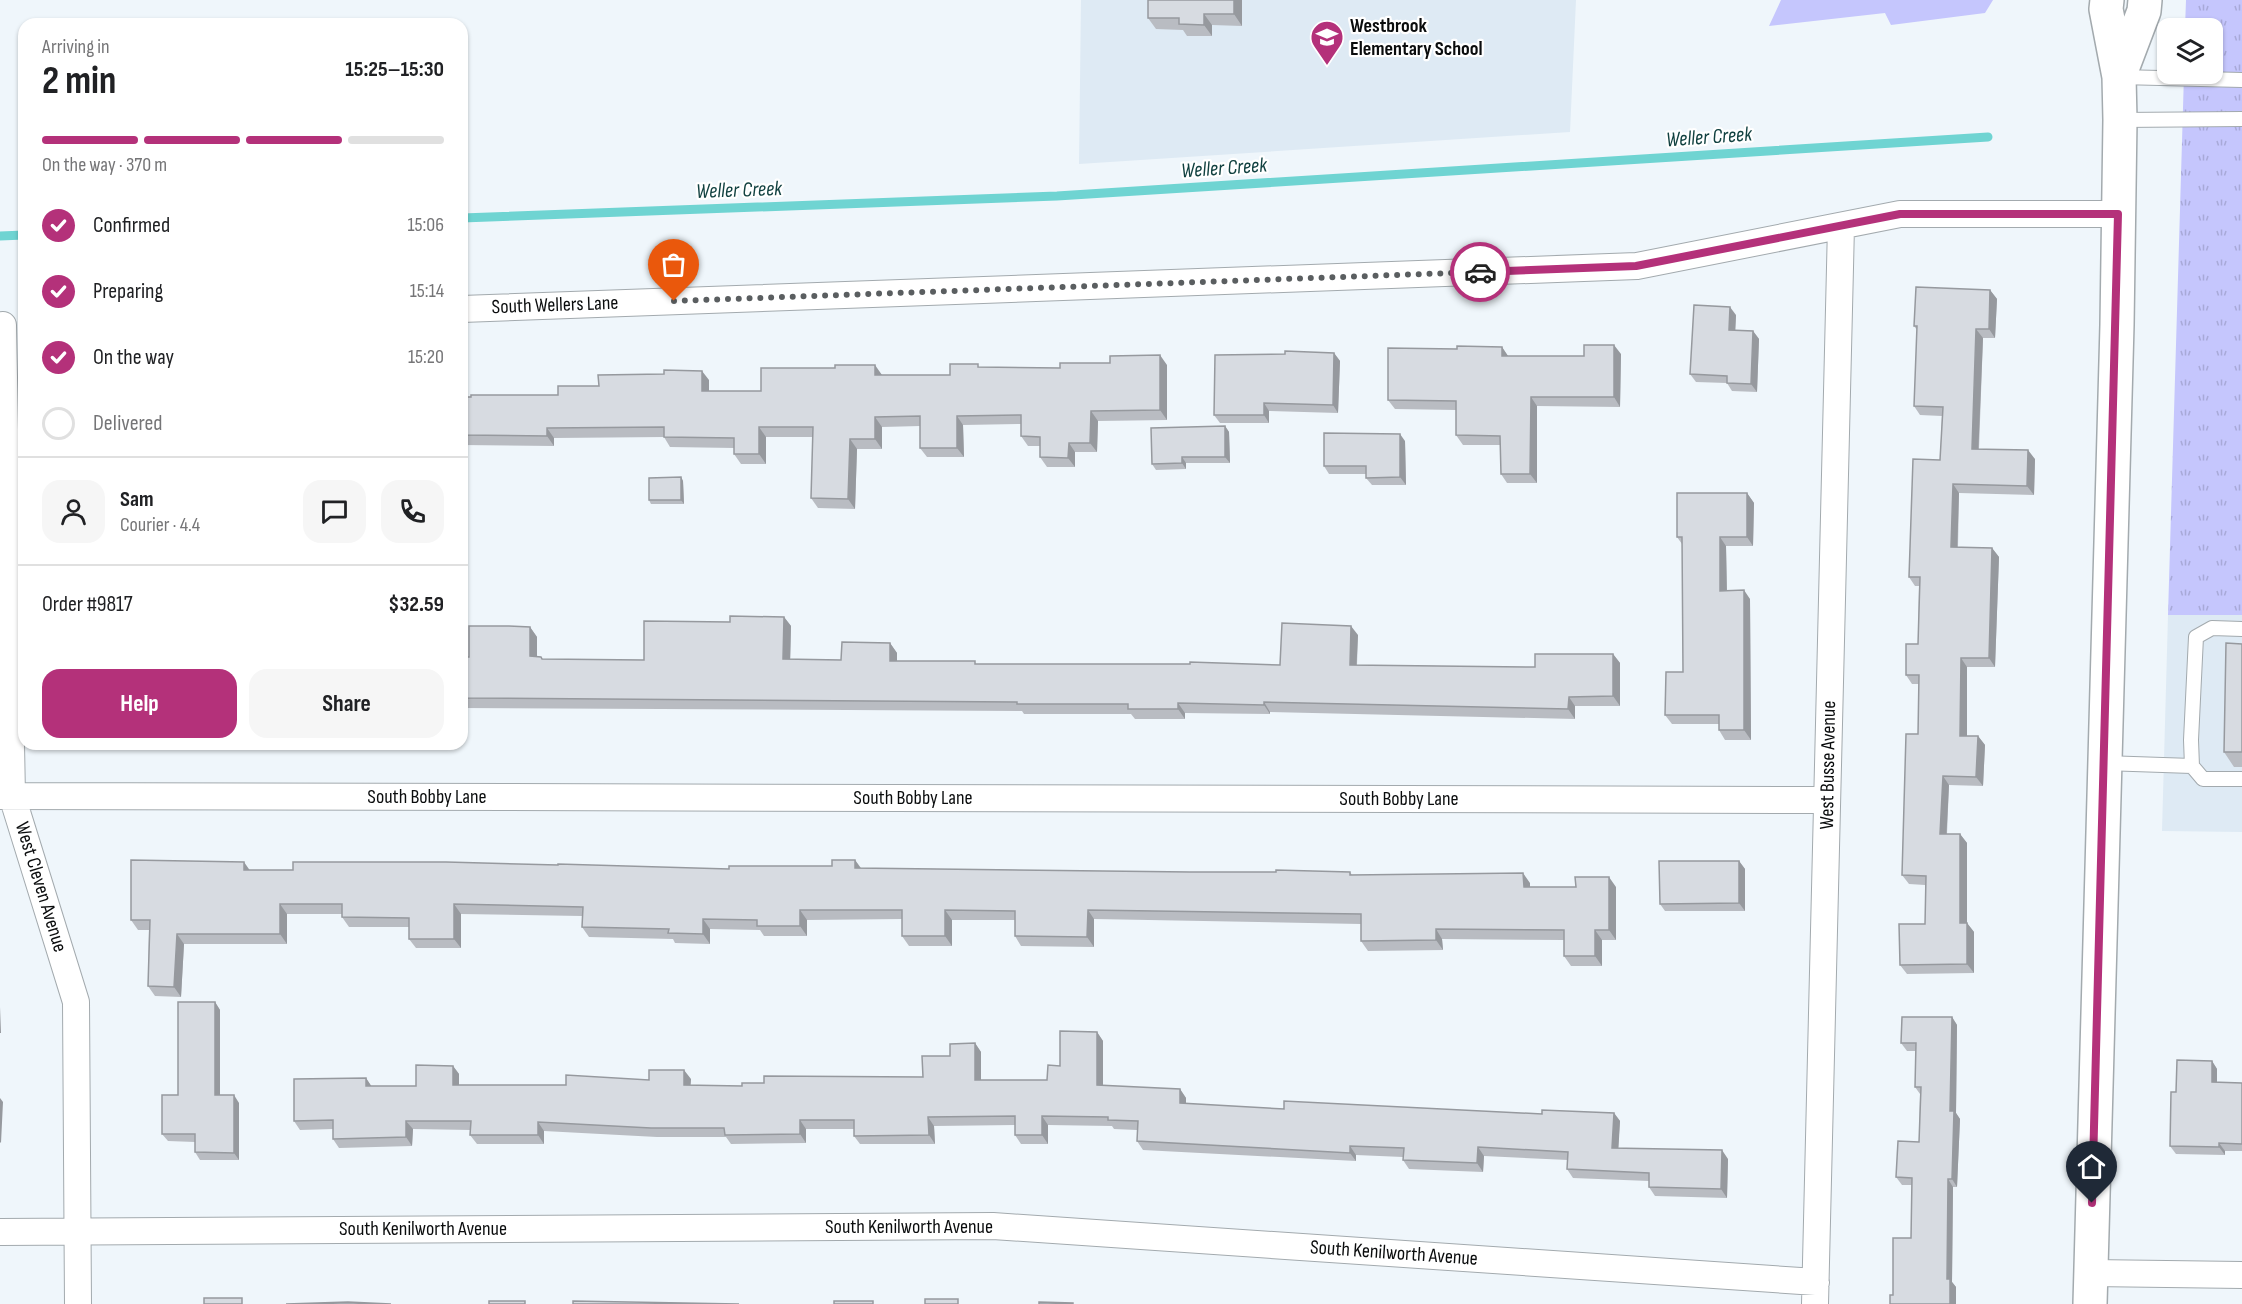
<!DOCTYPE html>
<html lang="en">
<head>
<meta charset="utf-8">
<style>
	:root { --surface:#fff; --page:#f6f6f6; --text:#202124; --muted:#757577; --line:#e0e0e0; --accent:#b4317a }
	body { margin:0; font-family:"Sofia Sans Condensed",sans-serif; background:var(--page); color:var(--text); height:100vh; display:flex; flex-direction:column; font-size:22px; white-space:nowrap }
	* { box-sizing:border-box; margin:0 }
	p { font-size:20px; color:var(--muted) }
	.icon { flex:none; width:33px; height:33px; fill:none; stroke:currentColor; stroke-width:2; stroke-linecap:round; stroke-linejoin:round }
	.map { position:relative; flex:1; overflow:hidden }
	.panel { position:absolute; left:18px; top:18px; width:450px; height:732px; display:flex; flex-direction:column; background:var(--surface); border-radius:18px; box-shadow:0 2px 4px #0004 }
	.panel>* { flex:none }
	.tools { position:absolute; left:2157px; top:18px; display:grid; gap:12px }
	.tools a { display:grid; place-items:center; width:66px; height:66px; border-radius:12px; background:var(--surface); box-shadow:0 2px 4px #0004; font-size:30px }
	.pin { position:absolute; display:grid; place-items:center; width:51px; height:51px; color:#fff; margin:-62px -26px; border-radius:50% 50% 50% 0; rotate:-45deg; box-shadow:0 0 6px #0007 }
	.pin .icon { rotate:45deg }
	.courier { position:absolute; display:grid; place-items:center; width:60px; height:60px; margin:-30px; border:4px solid #b4317a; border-radius:50%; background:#fff; color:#222; box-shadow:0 2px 8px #0007 }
	.summary em { font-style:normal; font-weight:700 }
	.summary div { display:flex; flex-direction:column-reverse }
	.summary { display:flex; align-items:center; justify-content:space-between; height:102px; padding:0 24px }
	h1 { font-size:39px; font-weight:700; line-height:45px }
	.bar { display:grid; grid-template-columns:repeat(4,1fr); gap:9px 6px; align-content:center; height:72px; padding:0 24px }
	.bar i { height:8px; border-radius:4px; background:var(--line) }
	.bar .active { background:var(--accent) }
	.bar p { grid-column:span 4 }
	.line { display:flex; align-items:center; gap:15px; padding:0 24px; border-top:2px solid var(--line) }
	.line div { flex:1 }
	.round { display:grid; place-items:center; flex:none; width:63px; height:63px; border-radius:18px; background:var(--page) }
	ol { padding:0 24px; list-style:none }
	li { display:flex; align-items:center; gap:18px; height:66px }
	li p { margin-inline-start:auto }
	li .icon { padding:6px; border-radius:50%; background:var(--accent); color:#fff; stroke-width:4 }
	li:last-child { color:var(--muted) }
	li i { width:33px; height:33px; border:3px solid var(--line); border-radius:50% }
	.action { display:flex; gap:12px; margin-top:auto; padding:12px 24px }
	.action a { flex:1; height:69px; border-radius:18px; background:var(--accent); color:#fff; font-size:24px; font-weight:700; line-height:69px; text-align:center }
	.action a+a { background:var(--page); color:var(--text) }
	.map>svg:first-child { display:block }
	.built { fill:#deeaf4 }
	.green { fill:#c5c6fd }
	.park { fill:url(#park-tufts) }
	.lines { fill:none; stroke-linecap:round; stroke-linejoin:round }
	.stream { stroke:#6fd4d2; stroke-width:9 }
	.service-casing { stroke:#a3aaae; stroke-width:16 }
	.minor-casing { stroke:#a3aaae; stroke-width:28 }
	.secondary-casing { stroke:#a3aaae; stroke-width:36 }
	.service { stroke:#fff; stroke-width:14 }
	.minor { stroke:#fff; stroke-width:26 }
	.secondary { stroke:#fff; stroke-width:33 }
	.wall { fill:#b9bcc2 }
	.shaded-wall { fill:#96999e }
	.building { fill:#d7dbe1; stroke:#96999e; stroke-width:1.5 }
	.done { stroke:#5a5e60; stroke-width:6; stroke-dasharray:0 10.8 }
	.route { stroke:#b4317a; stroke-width:8 }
	.labels { text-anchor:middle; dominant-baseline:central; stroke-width:4.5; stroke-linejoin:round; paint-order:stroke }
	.poi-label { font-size:20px; font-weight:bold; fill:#0a0c0d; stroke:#fff; text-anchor:start }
	.street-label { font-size:20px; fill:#0a0c0d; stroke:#fff }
	.water-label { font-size:21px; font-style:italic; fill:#114140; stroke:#fff }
</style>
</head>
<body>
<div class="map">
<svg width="2242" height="1304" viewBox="0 0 2242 1304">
	<defs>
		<pattern id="park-tufts" width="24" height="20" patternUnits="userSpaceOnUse" patternTransform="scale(1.5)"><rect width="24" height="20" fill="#c5c6fd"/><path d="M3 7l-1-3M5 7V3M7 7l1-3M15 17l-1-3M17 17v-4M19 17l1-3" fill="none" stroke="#a8a9d8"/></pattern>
	</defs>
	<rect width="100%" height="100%" fill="#eff6fb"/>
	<path class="built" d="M1081,0H1576L1570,132L1079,164Z
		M2168,615H2242V832L2162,831Z"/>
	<path class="green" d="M1781,0H1993L1985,13L1891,25L1885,13L1769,26Z"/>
	<path class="park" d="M2186,0H2242V615H2168L2184,74H2212V28H2185Z"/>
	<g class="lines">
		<path class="stream" d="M462,218L1057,196L1988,137
			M0,236L24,235"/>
		<defs>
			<path id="service" d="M2119,77L2242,80
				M2120,120L2242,119
				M2242,629L2212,628L2196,637L2191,740L2192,766L2203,779H2242
				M2104,763L2192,766"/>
			<path id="minor" d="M462,309L1637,266L1900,214H2118
				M3,325L12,796L76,1002L78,1304
				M0,796L1827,800
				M0,1232L993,1226L1816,1282
				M2091,1273L2242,1275
				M1815,1304L1841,226"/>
			<path id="secondary" d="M2119,77L2144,11L2145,0
				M2090,1304L2117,325L2120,120L2119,77L2106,9L2107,0"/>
		</defs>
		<use href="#service" class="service-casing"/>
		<use href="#minor" class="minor-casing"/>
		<use href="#secondary" class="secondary-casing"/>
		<use href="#service" class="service"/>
		<use href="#minor" class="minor"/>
		<use href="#secondary" class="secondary"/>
	</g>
	<path class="wall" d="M1148,0H1242V26L1212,25V36H1187L1183,30L1156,29L1148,18Z
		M1990,290L1997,299L1995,338H1983L1979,449L2035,459L2034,495L1959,493L1958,547L1992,548L1999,557L1995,667H1967V736H1978L1985,745L1983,786L1949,785L1947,834H1960L1967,843V923L1974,932V973L1907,974L1900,965L1925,924V885L1909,884L1902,875L1918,734L1919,684H1912L1906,675L1918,644L1919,586H1915L1909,577L1940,460L1942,416L1920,415L1914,406L1917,330L1914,326Z
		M1736,315L1735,330L1753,331L1759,339L1757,392L1732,391L1727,383L1696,382L1690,374Z
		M1502,347L1508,356H1584L1621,354L1620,407L1537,406V483H1507L1501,474V445H1463L1456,435V410L1395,409L1388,400L1457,349Z
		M1334,353L1340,361L1338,413L1269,411V423H1220L1214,415L1285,354Z
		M1167,365V420L1098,421L1097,452H1075V467H1047L1040,457V446H1028L1021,436V424L963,425L964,457H927L920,448V426L882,427V449H857L855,509L818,508L811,498L813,437H766V464H741L734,454V448L670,447L664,437L554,438V446L462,445V397L558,395L599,386L709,380V391H761L882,375H950L981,367L1060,368Z
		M1225,426L1229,432L1230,463H1186V469L1156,470L1152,464Z
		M1405,441L1406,485H1372L1366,478V474H1329L1324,466Z
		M681,477L683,481L684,504H651L649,500Z
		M1747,493L1754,503L1753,546H1726L1727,590L1750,599L1751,740H1725L1719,730V724H1672L1665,715L1683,672L1682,544L1677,537Z
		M784,617L791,626L790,659L841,660L890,643L897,653V661L977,664L1280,665L1358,635L1357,665L1535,667L1613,654L1620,663V706H1575V719L1270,712V714L1185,713V719H1135L1131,714H1024L1022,711L462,708V657H469L530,627L537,637V656L543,659L644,660L730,622Z
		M2242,644V767H2234L2224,752Z
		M855,860L861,868L1190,872H1350L1352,875L1530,883V887H1616V940H1602V966H1571L1564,956V940L1442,939L1443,950L1368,951L1361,941V924L1094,919V947L1021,946L1015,936V920H952V946H909L902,936V919L807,920V936H764L760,930L710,929V944L675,943L673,939L589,937L582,927V916L461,914V948H416L409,939V927H349L342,917V914H287V944H184L181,997L155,996L148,986L149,930H138L131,920L250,870H293L558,865L729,869L832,866Z
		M1739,861L1745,869V911H1665L1660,904Z
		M215,1002L220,1010V1095L239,1103V1160H200L195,1152V1142L168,1141L162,1134Z
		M1952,1017L1957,1025L1956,1113L1960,1119L1957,1187H1953L1952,1282L1956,1287L1893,1295L1911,1238L1912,1185H1902L1896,1177L1919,1142L1920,1094L1915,1087L1916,1051H1907L1901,1043Z
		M1097,1032L1103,1041V1086L1180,1089L1186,1098V1104L1284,1109L1542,1114L1614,1113L1620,1121L1618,1148L1728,1159L1727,1198L1655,1196L1649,1187V1181L1573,1178L1567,1169L1568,1160L1484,1156L1483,1172L1409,1169L1403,1160V1157L1356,1155V1161L1143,1150L1137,1141V1130L1114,1129L1112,1126L1048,1125V1144H1021L1015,1135V1125L934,1126L935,1144H860L854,1136V1129H806V1143L731,1144L726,1137H657L544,1131V1144H477L470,1135L471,1130L413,1129L412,1146L339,1148L333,1139V1129L300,1130L294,1121L366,1078L371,1086H416L453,1066L459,1074V1085H566L649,1080L691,1079L690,1086H742L764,1083L923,1077L950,1056L975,1043L981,1052V1080H1047L1060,1066Z
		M2212,1061L2217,1069V1082L2242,1083V1151H2225V1155L2176,1154L2170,1146L2176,1092Z"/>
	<path class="shaded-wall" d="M1234,0H1242V26L1234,14Z
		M1204,14L1212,25V36L1204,25Z
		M1990,290L1997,299L1995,338L1989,329Z
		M1730,307L1736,315L1735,338L1729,330Z
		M1976,329L1983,338L1978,458L1972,449Z
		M1753,331L1759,339L1757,392L1751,384Z
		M1614,345L1621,354L1620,407L1614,397Z
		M1502,347L1508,356H1502Z
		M1334,353L1340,361L1338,413L1333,405Z
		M1160,355L1167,365V420L1160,410Z
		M875,365L882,375V385L875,375Z
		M702,371L709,380V401L702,391Z
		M1531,397L1537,406V483L1530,474Z
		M1264,403L1269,411V423L1264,415Z
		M1091,411L1098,421L1097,452L1090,443Z
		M957,416L963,425L964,457L957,448Z
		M875,417L882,427V449L875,439Z
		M1225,426L1229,432L1230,463L1225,457Z
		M759,427L766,437V464L759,454Z
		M547,428L554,438V446L547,436Z
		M1400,434L1405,441L1406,485L1400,477Z
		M850,439L857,449L855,509L848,499Z
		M1069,443L1075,452V467L1068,458Z
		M2028,450L2035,459L2034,495L2027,486Z
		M1182,457L1186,463V469L1182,463Z
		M681,477L683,481L684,504L681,500Z
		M1953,484L1959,493L1957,556L1951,547Z
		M1747,493L1754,503L1753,546L1747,537Z
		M1720,537L1726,546L1727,600L1720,591Z
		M1992,548L1999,557L1995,667L1989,658Z
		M1744,590L1750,599L1751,740L1744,730Z
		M784,617L791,626L790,668L783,659Z
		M1351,626L1358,635L1356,675L1350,665Z
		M530,627L537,637V666L530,656Z
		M890,643L897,653V671L890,661Z
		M1613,654L1620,663V706L1613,696Z
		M1961,658L1967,667V745L1960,736Z
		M1569,697L1575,706V719L1568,709Z
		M1264,702L1270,712V714L1264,705Z
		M1178,703L1185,713V719L1178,709Z
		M1978,736L1985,745L1983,786L1976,777Z
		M1943,776L1949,785L1946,843L1940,834Z
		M1960,834L1967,843V932L1960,923Z
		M855,860L862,870L855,868Z
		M1739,861L1745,869V911L1739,903Z
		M244,862L251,872L244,870Z
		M1523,873L1530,883V897L1524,887Z
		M1609,877L1616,887V940L1609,930Z
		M280,904L287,914V944L280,934Z
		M454,904L461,914V948L454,939Z
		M800,910L807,920V936L800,926Z
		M945,910L952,920V946L945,936Z
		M1088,910L1094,919V947L1087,937Z
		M703,919L710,929V944L703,934Z
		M1967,923L1974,932V973L1967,964Z
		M1436,929L1442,939L1443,950L1436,940Z
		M1595,930L1602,940V966L1595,956Z
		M177,934L184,944L181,997L174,987Z
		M215,1002L220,1010V1103L215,1095Z
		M0,1006V1007L1,1033H0Z
		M1952,1017L1957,1025L1956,1113L1960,1119L1957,1187L1952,1179L1950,1111Z
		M1097,1032L1103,1041V1094L1097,1085Z
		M975,1043L981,1052V1089L975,1080Z
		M2212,1061L2217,1069V1090L2212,1082Z
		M453,1066L459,1074V1093L453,1085Z
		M684,1070L691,1079L690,1094L684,1085Z
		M366,1078L372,1087L366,1086Z
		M1180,1089L1186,1098V1112L1180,1103Z
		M234,1095L239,1103V1160L234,1153Z
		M0,1098L3,1102L1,1143L0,1142Z
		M1614,1113L1620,1121L1618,1156L1612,1148Z
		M1042,1116L1048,1125V1144L1042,1135Z
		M928,1117L934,1126L935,1144L929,1135Z
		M800,1120L806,1129V1143L800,1134Z
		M406,1121L413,1129L412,1146L406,1137Z
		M538,1122L544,1131V1144L538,1135Z
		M2219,1143L2225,1151V1155L2219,1147Z
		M1350,1146L1356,1155V1161L1350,1153Z
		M1478,1147L1484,1156L1483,1172L1477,1163Z
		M1722,1150L1728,1159L1727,1198L1721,1189Z
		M1948,1179L1953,1187L1952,1282L1956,1287V1304H1950L1947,1279Z"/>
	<path class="building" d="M1148,0H1234V14H1204V25L1179,24V18H1148Z
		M1916,287L1990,290L1989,329H1976L1972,449L2028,450L2027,486L1953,484L1951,547L1992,548L1989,658H1961L1960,736H1978L1976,777L1943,776L1940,834H1960V923H1967V964L1900,965L1899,924H1925L1926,876L1902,875L1906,734H1918L1919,675H1906V644H1918L1920,577H1909L1913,459L1940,460L1943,407L1914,406L1917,326H1914Z
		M1694,305L1730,307L1729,330L1753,331L1751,384L1727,383V376L1690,374Z
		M1584,345H1614V397H1531L1530,474H1501L1500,436L1456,435V401L1388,400V348L1457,349V346L1502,347V356H1584Z
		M1285,351L1334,353L1333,405L1264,403V415H1214L1215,355L1285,354Z
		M1160,355V410L1091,411L1090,443H1069L1068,458L1040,457V437L1021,436V415L957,416V448H920V416L875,417V439H850L848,499L811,498L813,427H759V454H734V438L664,437V427L547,428V436L462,435V397H471V395H558V386H599L598,375L664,374V370L702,371V391H761V368H835V365H875V375H950V364H978V367L1060,368V363H1110V356Z
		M1225,426V457H1182V463L1152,464L1151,428Z
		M1324,433L1400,434V477L1366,478V466H1324Z
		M681,477V500H649V478Z
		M1677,493H1747V537H1720V591L1744,590V730H1719V715H1665L1666,672H1683L1682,537H1677Z
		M730,616L784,617L783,659L841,660L842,642L890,643V661H975V664H1190V662L1280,665L1282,623L1351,626L1350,665L1535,667V654H1613V696L1569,697L1568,709L1264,702V705L1178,703V709H1128V704H1017V702L462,698V657H469V626H509L530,627V656L541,657L542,659L644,660V621L730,622Z
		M2226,643L2242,644V752H2224Z
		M131,860L244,862V870H293V862H446L558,865V864L729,869V866H832V860H855V868L1190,872H1276V870L1350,872V875L1523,873L1524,887H1576L1575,877H1609V930H1595V956H1564V930L1436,929V940L1361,941V914L1088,910L1087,937L1015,936V911L945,910V936H902V910H800V926H757V920L703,919V934L668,933L669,929L582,927L583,907L454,904V939H409V918L342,917V904H280V934H177L174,987L148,986L150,920H131Z
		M1659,861H1739V903L1660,904Z
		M178,1002H215V1095H234V1153L195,1152V1134H162V1095H178Z
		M1902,1017H1952L1950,1111H1954L1952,1179H1948L1947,1279H1950V1304H1890V1295H1893V1238H1911L1912,1178L1896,1177L1898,1141L1919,1142L1921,1087H1915L1916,1043H1901Z
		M1060,1031L1097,1032V1085L1180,1089V1103L1284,1109V1101L1542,1114V1110L1614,1113L1612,1148L1722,1150L1721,1189L1649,1187V1173L1567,1169L1568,1152L1478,1147L1477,1163L1403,1160L1404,1148L1350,1146V1153L1137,1141L1138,1121L1108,1120V1117L1042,1116V1135H1015V1116L928,1117L929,1135L854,1136V1120H800V1134L725,1135L724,1128H651L538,1122V1135H470L471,1121H406V1137L333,1139V1120L294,1121V1079L366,1078V1086H416V1065L453,1066V1085H566V1075L649,1080V1070H684V1085L742,1086V1083H764V1076L923,1077L922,1056H950V1044L975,1043V1080H1047L1048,1065L1060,1066Z
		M2177,1060L2212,1061V1082L2242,1083V1144L2219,1143V1147L2170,1146L2171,1092H2176Z
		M204,1298H242V1304H204Z
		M925,1299H958V1304H925Z
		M489,1301H525V1304H489Z
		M573,1301L739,1304H573Z
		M834,1301H873V1304H834Z
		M348,1302L391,1304H286Z
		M1039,1302L1073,1303V1304H1039Z"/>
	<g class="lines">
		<path class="done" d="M674,301L1480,272"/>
		<path class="route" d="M1480,272L1636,266L1900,214H2118L2092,1203"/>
	</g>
	<defs>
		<symbol id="school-pin" viewBox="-11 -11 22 30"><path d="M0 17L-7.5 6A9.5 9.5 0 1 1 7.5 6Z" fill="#b4317a" stroke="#fff"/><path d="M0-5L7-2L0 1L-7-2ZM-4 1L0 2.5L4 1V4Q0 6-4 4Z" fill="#fff"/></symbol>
	</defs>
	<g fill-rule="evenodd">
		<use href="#school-pin" x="1308" y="18" width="38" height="52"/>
	</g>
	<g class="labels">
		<g class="poi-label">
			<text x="1350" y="26">Westbrook<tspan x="1350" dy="23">Elementary School</tspan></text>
		</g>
		<g class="street-label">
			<text transform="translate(555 305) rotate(-2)">South Wellers Lane</text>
			<text transform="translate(1828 765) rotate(-89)">West Busse Avenue</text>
			<text x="427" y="797">South Bobby Lane</text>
			<text x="913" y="798">South Bobby Lane</text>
			<text x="1399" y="799">South Bobby Lane</text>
			<text transform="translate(41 887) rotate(73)">West Cleven Avenue</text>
			<text x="909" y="1227">South Kenilworth Avenue</text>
			<text x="423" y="1229">South Kenilworth Avenue</text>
			<text transform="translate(1394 1253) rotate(4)">South Kenilworth Avenue</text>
		</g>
		<g class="water-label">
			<text transform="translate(1709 137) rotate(-4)">Weller Creek</text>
			<text transform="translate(1224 168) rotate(-4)">Weller Creek</text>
			<text transform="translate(739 190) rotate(-2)">Weller Creek</text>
		</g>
	</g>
</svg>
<div class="tools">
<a><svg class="icon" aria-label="layers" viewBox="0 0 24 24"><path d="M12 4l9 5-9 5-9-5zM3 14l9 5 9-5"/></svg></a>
</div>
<div class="pin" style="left:674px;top:301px;background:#ea580c"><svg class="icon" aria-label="bag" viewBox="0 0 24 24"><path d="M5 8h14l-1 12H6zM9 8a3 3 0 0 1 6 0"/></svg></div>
<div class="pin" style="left:2092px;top:1203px;background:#1f2937"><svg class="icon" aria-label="home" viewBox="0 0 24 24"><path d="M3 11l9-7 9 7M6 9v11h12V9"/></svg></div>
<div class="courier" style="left:1480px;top:272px"><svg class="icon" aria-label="car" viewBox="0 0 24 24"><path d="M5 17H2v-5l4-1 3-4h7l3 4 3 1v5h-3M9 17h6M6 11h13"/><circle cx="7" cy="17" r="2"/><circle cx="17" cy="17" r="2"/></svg></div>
<section class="panel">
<div class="summary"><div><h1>2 min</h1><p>Arriving in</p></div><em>15:25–15:30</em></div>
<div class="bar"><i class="active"></i><i class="active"></i><i class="active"></i><i></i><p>On the way · 370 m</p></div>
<ol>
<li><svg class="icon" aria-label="check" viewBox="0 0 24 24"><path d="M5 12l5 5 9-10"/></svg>Confirmed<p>15:06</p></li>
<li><svg class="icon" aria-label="check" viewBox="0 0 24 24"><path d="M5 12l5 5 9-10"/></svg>Preparing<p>15:14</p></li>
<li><svg class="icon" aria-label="check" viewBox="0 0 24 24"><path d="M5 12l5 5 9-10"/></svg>On the way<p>15:20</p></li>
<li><i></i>Delivered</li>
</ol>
<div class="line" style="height:108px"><a class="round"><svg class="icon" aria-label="person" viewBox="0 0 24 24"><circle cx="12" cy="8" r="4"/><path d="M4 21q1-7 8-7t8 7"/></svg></a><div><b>Sam</b><p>Courier · 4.4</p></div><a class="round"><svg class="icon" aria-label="chat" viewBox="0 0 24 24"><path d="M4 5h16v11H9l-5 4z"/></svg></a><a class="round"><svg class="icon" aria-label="phone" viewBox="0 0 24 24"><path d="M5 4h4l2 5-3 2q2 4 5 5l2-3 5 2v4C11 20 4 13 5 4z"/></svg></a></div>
<div class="line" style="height:78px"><div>Order #9817</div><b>$32.59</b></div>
<div class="action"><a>Help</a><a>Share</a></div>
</section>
</div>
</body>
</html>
